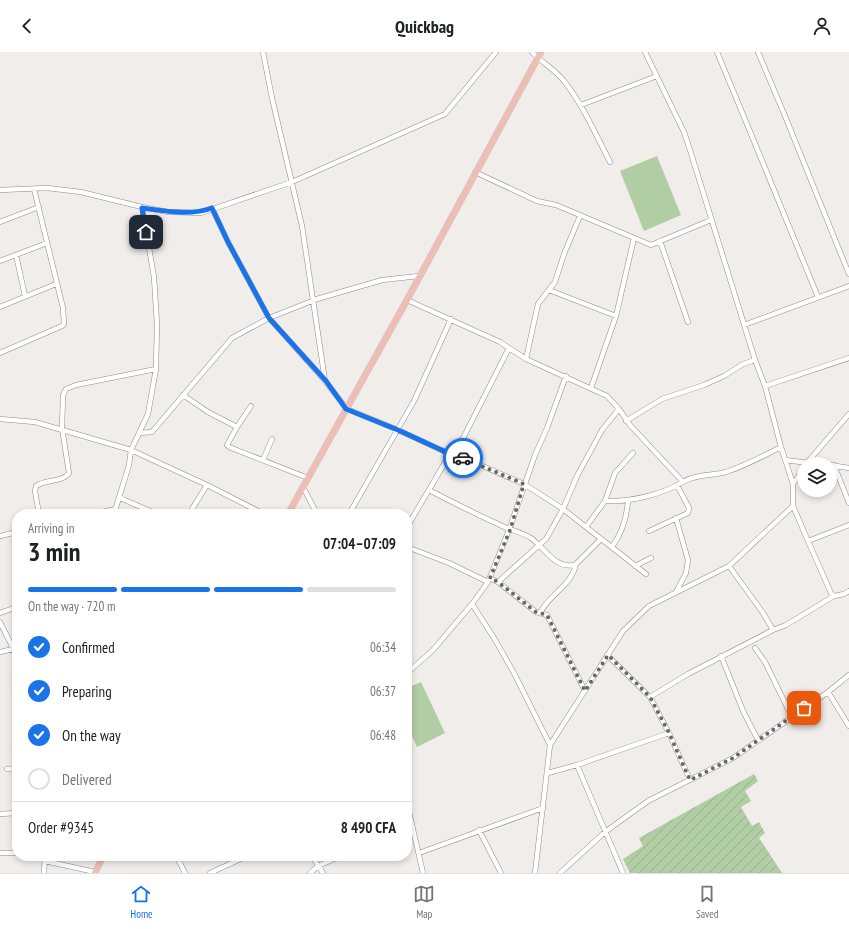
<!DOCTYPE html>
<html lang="en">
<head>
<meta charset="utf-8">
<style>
	:root { --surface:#fff; --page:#f2f2f2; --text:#202124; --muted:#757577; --line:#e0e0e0; --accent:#1a73e8 }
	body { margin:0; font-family:"PT Sans Narrow",sans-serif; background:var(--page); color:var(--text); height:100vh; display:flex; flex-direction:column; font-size:15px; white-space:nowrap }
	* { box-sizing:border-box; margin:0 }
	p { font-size:13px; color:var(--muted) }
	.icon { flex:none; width:22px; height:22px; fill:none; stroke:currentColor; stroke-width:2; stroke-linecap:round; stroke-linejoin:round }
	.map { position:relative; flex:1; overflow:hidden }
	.side { position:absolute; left:12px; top:457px; width:400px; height:352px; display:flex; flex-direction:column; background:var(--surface); border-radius:16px; box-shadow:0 2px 6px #0003 }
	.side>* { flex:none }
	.controls { position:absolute; left:797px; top:405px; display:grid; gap:8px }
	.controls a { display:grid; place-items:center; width:40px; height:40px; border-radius:50%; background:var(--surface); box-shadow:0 2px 6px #0003; font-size:20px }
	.pin { position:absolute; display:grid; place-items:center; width:34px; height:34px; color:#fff; margin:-17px; border-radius:8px; box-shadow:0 2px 6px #0006 }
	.courier { position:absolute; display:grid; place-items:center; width:40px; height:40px; margin:-20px; border:3px solid #1a73e8; border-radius:50%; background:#fff; color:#222; box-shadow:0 1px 5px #0007 }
	.head em { font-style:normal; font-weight:700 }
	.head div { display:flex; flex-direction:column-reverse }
	.head { display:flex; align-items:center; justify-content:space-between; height:68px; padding:0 16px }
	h1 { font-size:26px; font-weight:700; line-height:30px }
	.bar { display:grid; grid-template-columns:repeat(4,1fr); gap:6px 4px; align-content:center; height:48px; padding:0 16px }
	.bar i { height:5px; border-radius:3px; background:var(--line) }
	.bar .selected { background:var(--accent) }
	.bar p { grid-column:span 4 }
	.line { display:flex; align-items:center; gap:10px; padding:0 16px; border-top:1px solid var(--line) }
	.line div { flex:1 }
	ol { padding:0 16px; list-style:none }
	li { display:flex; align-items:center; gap:12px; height:44px }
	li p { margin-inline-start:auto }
	li .icon { padding:4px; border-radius:50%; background:var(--accent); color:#fff; stroke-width:4 }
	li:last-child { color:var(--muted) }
	li i { width:22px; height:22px; border:2px solid var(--line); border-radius:50% }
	header { display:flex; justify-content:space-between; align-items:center; height:52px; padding:0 16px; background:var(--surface); font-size:18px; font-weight:700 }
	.tabs { display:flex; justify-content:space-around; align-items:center; height:56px; border-top:1px solid var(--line); background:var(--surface); font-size:11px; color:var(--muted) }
	.tabs a { display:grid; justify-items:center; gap:2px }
	.tabs .selected { color:var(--accent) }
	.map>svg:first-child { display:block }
	.grass { fill:#b1cda4 }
	.garden { fill:url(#garden-furrows) }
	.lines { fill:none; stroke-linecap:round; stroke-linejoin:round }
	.minor-casing { stroke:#8f8b88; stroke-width:5.5 }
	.major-casing { stroke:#cac9c9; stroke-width:7 }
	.minor { stroke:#fff; stroke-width:4.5 }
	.major { stroke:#eebeb5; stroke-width:6 }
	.done { stroke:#6a6866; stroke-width:4; stroke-dasharray:0 7.2 }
	.route { stroke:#1a73e8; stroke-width:5 }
</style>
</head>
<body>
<header><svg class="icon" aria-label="back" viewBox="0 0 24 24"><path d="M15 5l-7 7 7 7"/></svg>Quickbag<svg class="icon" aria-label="person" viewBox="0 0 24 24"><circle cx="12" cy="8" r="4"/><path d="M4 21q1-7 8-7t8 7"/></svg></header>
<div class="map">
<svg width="849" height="821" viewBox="0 0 849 821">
	<defs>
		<pattern id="garden-furrows" width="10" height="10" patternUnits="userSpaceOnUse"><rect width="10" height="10" fill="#b1cda4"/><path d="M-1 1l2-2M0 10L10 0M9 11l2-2" fill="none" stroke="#98b08d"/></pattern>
	</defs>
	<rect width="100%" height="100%" fill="#f1edea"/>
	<path class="grass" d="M657,104L681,163L644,179L620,119Z
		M421,630L445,681L417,695L407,673V636Z"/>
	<path class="garden" d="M754,722L758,729L745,739L751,749L741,755L752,774L759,770L765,781L759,786L782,821H630L623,807L643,794L639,786Z"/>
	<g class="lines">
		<defs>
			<path id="minor" d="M263,0L272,46L302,174L325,329
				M532,0C542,11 555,17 564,29C583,53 596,83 610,110
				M645,0L684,80L690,98L755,308L765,334L781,395L793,432V454L808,489
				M717,0L749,77L818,245
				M758,0L785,64L849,222
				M581,53L657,24
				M475,120L537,149L556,153L651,193L711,168
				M0,138L47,136L81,140L142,155L168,160L201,161L292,130L445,62L496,0
				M212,156L228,190L269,266L325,329L347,357L398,378L450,402H455L524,432L563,457L646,522
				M0,170L39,155
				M660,189L688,270
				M16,203L25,244
				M0,209L47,191
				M549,238L616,264
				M407,248L500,290L526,307L607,344L619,357L630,373L683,430C696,422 712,424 726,420C745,414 763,404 781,395
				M0,255L56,232
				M744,273L849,234
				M0,301L62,274L64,272L63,256L34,137
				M526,307L538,252L555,230L564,202L580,164
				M765,334L849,306
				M591,336L616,264L634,186
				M183,343L208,360L237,375
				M251,354L237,375L227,393L229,395L308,426
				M0,367L35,370L131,398L207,433L264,462
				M626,369L662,347L704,333L724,324L743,312L755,308
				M139,381L152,380L232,286L269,266L317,247L382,228L419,224
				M455,402L509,296
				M263,408L272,387
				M785,408L817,412
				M806,412L849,362
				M830,413L849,416
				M834,413L849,451
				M793,432L804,416
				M303,435L317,462
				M429,438C452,450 476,462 500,473C510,478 522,480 531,486C544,495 557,520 576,512L601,487
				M120,446L157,462
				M605,449L615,421L633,401
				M39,462L35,439L36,434C45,427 62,431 69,421L62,376L63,343L66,337L76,333L156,317
				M93,462L116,457
				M114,462L129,413L131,398L148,362L156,317L157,272L154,225L142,155
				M189,462L207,433
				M349,462L414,349L451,267
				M849,473L808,489L831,541L834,544L844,542L849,539
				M407,475L450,402
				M586,475L605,449C630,450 661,443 683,430
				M649,479L688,461L689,456L677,433
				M0,484L17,480
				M407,495L449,511L488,530
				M612,495C622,481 627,465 628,448
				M635,514L651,506
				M490,526L498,530L536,560L547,563L585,639
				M498,530L546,487L563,457L577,424L602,378L619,357
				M676,540L686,521L688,508L676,466
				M472,552L494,586L514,621L550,693
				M0,561L17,555
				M540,561C550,541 571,535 576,512
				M0,570L17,604
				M773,578L786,573L834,544
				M755,596L765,610L792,665
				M0,600L13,597
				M607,603L650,645L669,681L690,728
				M721,604L744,661L758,688
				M407,621L433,598L472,552L488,530L509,478L535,403L547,376L566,324
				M828,640L849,674
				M650,645L688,622L773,578L763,561L729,514
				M577,713L623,821
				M7,717L17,716
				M548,721L577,713L669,681
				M407,751L423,821
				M0,762L17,761
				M479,778L501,821
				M0,801H17
				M419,801L543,756
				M175,804L178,807L185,821
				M312,804L323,821
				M45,809L95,820
				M44,821L45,804
				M210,821L247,804
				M310,821L318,814L341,804
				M535,821L550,693L623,579L649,554L729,514L793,454
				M560,821L605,780L648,749L733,706L828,640L849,623"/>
			<path id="major" d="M288,462L407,248L541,0
				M95,821L103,804"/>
		</defs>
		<use href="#minor" class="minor-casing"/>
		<use href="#major" class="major-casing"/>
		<use href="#minor" class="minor"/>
		<use href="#major" class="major"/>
	</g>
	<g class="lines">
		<path class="done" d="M463,406L524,432L510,478L490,526L498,530L536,560L547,563L585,639L608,603L650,645L669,681L690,728L733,706L804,656"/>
		<path class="route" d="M146,180L142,156C165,159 190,164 212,156L228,190L269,266L326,329L346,357L398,378L450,402L463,406"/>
	</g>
</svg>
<div class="controls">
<a><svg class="icon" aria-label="layers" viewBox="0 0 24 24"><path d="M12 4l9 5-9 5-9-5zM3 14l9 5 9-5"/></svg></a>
</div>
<div class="pin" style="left:804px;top:656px;background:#ea580c"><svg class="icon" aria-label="bag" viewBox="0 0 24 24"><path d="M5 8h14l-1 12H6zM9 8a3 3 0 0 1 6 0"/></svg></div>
<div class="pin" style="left:146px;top:180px;background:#1f2937"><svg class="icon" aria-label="home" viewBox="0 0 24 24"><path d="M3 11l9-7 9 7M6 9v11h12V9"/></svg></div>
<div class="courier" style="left:463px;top:406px"><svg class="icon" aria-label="car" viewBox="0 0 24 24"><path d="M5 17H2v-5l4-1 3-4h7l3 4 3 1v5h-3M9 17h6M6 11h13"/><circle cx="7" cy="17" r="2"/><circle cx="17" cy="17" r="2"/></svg></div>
<section class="side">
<div class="head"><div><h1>3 min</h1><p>Arriving in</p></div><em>07:04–07:09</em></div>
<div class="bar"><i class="selected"></i><i class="selected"></i><i class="selected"></i><i></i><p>On the way · 720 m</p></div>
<ol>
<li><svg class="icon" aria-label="check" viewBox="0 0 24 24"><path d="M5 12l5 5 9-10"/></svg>Confirmed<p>06:34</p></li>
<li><svg class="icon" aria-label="check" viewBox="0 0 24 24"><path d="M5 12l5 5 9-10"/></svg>Preparing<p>06:37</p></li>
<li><svg class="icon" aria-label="check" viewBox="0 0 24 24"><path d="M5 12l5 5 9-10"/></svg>On the way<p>06:48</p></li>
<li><i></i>Delivered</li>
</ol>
<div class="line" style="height:52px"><div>Order #9345</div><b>8 490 CFA</b></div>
</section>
</div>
<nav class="tabs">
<a class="selected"><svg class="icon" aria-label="home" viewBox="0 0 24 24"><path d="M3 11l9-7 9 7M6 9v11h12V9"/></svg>Home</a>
<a><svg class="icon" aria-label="map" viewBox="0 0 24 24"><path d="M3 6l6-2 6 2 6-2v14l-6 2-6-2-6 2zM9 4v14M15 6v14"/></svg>Map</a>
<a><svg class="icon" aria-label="saved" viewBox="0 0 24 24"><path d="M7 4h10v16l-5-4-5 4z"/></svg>Saved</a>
</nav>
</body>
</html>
